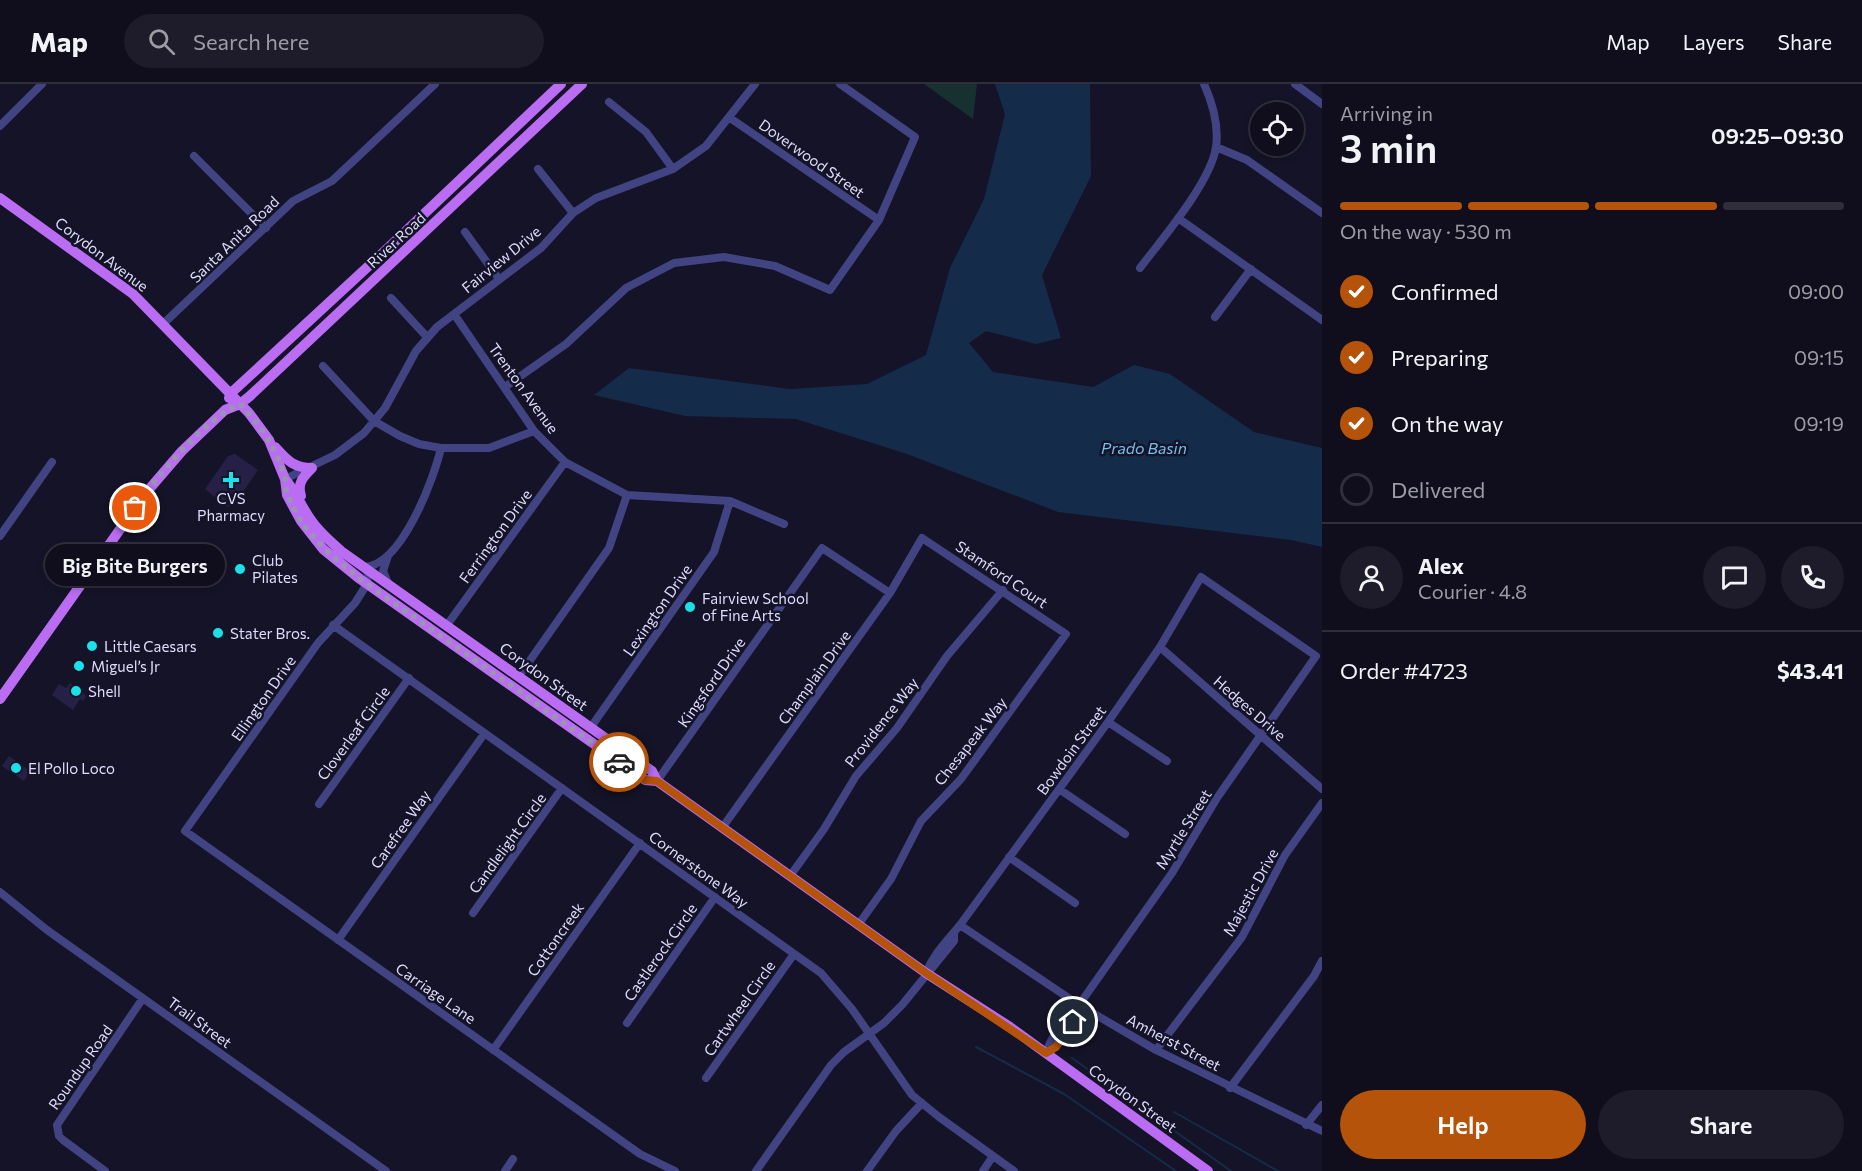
<!DOCTYPE html>
<html lang="en">
<head>
<meta charset="utf-8">
<style>
	:root { --surface:#100e1d; --page:#1e1c2a; --text:#f1f3f6; --muted:#9c9ca4; --line:#302e3b; --accent:#b45309 }
	body { margin:0; font-family:Commissioner,sans-serif; background:var(--page); color:var(--text); height:100vh; display:flex; flex-direction:column; font-size:22px; white-space:nowrap }
	* { box-sizing:border-box; margin:0 }
	p { font-size:20px; color:var(--muted) }
	.icon { flex:none; width:33px; height:33px; fill:none; stroke:currentColor; stroke-width:2; stroke-linecap:round; stroke-linejoin:round }
	.map { position:relative; flex:1; overflow:hidden }
	.panel { display:flex; flex-direction:column; background:var(--surface); width:540px }
	.panel>* { flex:none }
	.controls { position:absolute; left:1250px; top:18px; display:grid; gap:12px }
	.controls a { display:grid; place-items:center; width:54px; height:54px; border-radius:50%; background:var(--surface); box-shadow:0 3px 9px #0003,0 0 0 2px var(--line); font-size:30px }
	.pin { position:absolute; display:grid; place-items:center; width:51px; height:51px; color:#fff; margin:-26px; border:3px solid #fff; border-radius:50%; box-shadow:0 2px 6px #0007 }
	.courier { position:absolute; display:grid; place-items:center; width:60px; height:60px; margin:-30px; border:4px solid #b45309; border-radius:50%; background:#fff; color:#222; box-shadow:0 2px 8px #0007 }
	.bubble { position:absolute; height:42px; border-radius:21px; background:var(--surface); box-shadow:0 3px 9px #0003,0 0 0 2px var(--line); font-size:20px; font-weight:600; line-height:42px; text-align:center }
	.headline em { font-style:normal; font-weight:600 }
	.headline div { display:flex; flex-direction:column-reverse }
	.headline { display:flex; align-items:center; justify-content:space-between; height:102px; padding:0 18px }
	h1 { font-size:39px; font-weight:600; line-height:45px }
	.bar { display:grid; grid-template-columns:repeat(4,1fr); gap:9px 6px; align-content:center; height:72px; padding:0 18px }
	.bar i { height:8px; border-radius:4px; background:var(--line) }
	.bar .current { background:var(--accent) }
	.bar p { grid-column:span 4 }
	.line { display:flex; align-items:center; gap:15px; padding:0 18px; border-top:2px solid var(--line) }
	.line div { flex:1 }
	.round { display:grid; place-items:center; flex:none; width:63px; height:63px; border-radius:32px; background:var(--page) }
	ol { padding:0 18px; list-style:none }
	li { display:flex; align-items:center; gap:18px; height:66px }
	li p { margin-inline-start:auto }
	li .icon { padding:6px; border-radius:50%; background:var(--accent); color:#fff; stroke-width:4 }
	li:last-child { color:var(--muted) }
	li i { width:33px; height:33px; border:3px solid var(--line); border-radius:50% }
	.button { display:flex; gap:12px; margin-top:auto; padding:12px 18px }
	.button a { flex:1; height:69px; border-radius:36px; background:var(--accent); color:#fff; font-size:24px; font-weight:600; line-height:69px; text-align:center }
	.button a+a { background:var(--page); color:var(--text) }
	header { display:flex; align-items:center; gap:36px; box-sizing:border-box; height:84px; padding:0 30px; background:var(--surface); border-bottom:2px solid var(--line) }
	header strong { font-size:28px }
	nav { display:flex; gap:33px; margin-inline-start:auto; font-size:21px }
	.search { width:420px; height:54px; background:var(--page); display:flex; align-items:center; gap:15px; box-sizing:border-box; padding:0 21px; border-radius:33px; color:var(--muted); font-size:22px }
	main { display:flex; flex:1; min-height:0 }
	.map>svg:first-child { display:block }
	.green { fill:#16312f }
	.water { fill:#142b4a }
	.lines { fill:none; stroke-linecap:round; stroke-linejoin:round }
	.stream { stroke:#142b4a; stroke-width:2 }
	.building { fill:#262047 }
	.minor { stroke:#424382; stroke-width:8 }
	.major { stroke:#ba6df2; stroke-width:10 }
	.done { stroke:#9896b1; stroke-width:6; stroke-dasharray:0 10.8 }
	.route { stroke:#b45309; stroke-width:8 }
	.poi-dot { fill:#1ae0ea; stroke:#151327; stroke-width:2 }
	.labels { text-anchor:middle; dominant-baseline:central; stroke-width:5; stroke-linejoin:round; paint-order:stroke }
	.street-label { font-size:15px; fill:#dedcfc; stroke:#151327 }
	.poi-label { font-size:15px; fill:#dedcfc; stroke:#151327; text-anchor:start }
	.water-label { font-size:16px; font-style:italic; fill:#74bef2; stroke:#151327 }
</style>
</head>
<body>
<header>
<strong>Map</strong>
<div class="search"><svg class="icon" aria-label="search" viewBox="0 0 24 24"><circle cx="10" cy="10" r="6"/><path d="M15 15l6 6"/></svg>Search here</div>
<nav><a>Map</a><a>Layers</a><a>Share</a></nav>
</header>
<main>
<div class="map">
<svg width="1322" height="1087" viewBox="0 0 1322 1087">
	<rect width="100%" height="100%" fill="#151327"/>
	<path class="green" d="M924,0H977L973,35Z"/>
	<path class="water" d="M995,0H1090L1091,92L1042,191L1061,254L1036,260L986,247L969,259L993,288L1093,303L1134,281L1170,290L1254,348L1322,364V463L1291,456L1058,428L907,370L796,335L685,332L594,311L629,284L790,305L867,300L926,271L950,184L984,115L1005,30Z"/>
	<g class="lines">
		<path class="stream" d="M976,963L1064,1010L1176,1087
			M1072,974L1231,1087
			M1174,1028L1278,1087"/>
	</g>
	<path class="building" d="M235,370L258,386L236,418V421L226,423L205,405L228,372Z
		M70,599L74,602L76,600L84,606L82,608L86,612L83,617L80,615L73,626L52,611L59,600L66,604Z
		M9,672L30,687L24,697L2,682Z"/>
	<g class="lines">
		<path class="minor" d="M1295,0L1322,20
			M609,18L646,48L673,85
			M730,34L879,136
			M0,42L42,0
			M1216,63L1247,76L1322,129
			M194,72L266,144
			M538,85L573,129
			M1178,134L1322,236
			M465,148L499,195
			M1140,184C1162,155 1211,98 1216,63C1219,42 1212,18 1204,0
			M391,214L427,253
			M454,230L534,347L565,378L627,411L730,417L784,440
			M1215,233L1251,185
			M163,240L293,117L332,97L435,0
			M323,282L374,337L400,352L419,360L441,364H489L534,347
			M505,303L566,260L626,204L674,179L724,173L775,182L830,206L879,136L915,53L840,0
			M441,364C434,394 402,482 364,483L368,489L367,500L355,519L318,559L185,747L640,1070L675,1087
			M285,395L335,371L364,349L385,324L416,267L437,243L541,164L573,129L596,114L673,85L706,62L755,0
			M0,452L52,378
			M388,499L383,487L388,472
			M333,541L821,889L852,925L912,1011L939,1033L1014,1087
			M447,541L565,378
			M1160,563L1322,705
			M519,592L609,464L627,411
			M1108,638L1167,677
			M591,643L714,468L730,417
			M657,697L822,464L890,509
			M1059,705L1125,750
			M319,720L409,594
			M722,744L890,509L922,454L1066,550L961,695L921,737L891,795L858,841
			M1009,773L1075,819
			M790,792L824,745L856,692L897,644L947,572L1003,506
			M0,808L47,846L386,1087
			M473,829L562,704
			M960,841L1079,921L1156,966L1322,1047
			M338,856L484,650
			M926,889C934,869 947,857 960,841L1108,638L1160,563L1201,493L1316,572L1217,714L1172,789L1079,921C1067,938 1052,947 1046,970
			M627,939L715,813
			M493,966L640,759
			M1156,966L1242,853L1285,771L1322,719
			M1046,970C1058,961 1073,945 1073,931
			M706,994L794,870
			M1230,1004L1314,892L1322,877
			M1306,1041L1322,1021
			M105,1087L63,1056L59,1052L57,1041L143,914
			M505,1087L513,1075
			M756,1087L831,981L844,968L884,939L902,921L954,857V849
			M867,1087L896,1047L922,1019
			M983,1087L993,1072"/>
		<path class="major" d="M0,114L133,210L249,329L269,356L285,395L287,411L301,437L323,465L360,495L645,696L657,697
			M229,314L230,310L387,165L561,0
			M275,363C287,376 293,384 312,384
			M285,395C296,408 301,422 311,436C319,448 330,457 341,467L652,687L657,697L926,889L1010,943L1208,1087
			M301,412C297,399 303,393 312,384
			M0,615L145,410L182,367L225,326L240,320L250,312L582,0"/>
	</g>
	<g class="lines">
		<path class="done" d="M135,424C157,393 205,334 240,320C261,341 277,366 285,394C286,400 285,407 288,412C303,449 330,471 360,495L619,678"/>
		<path class="route" d="M619,678L645,696L657,697L926,889L1046,969L1056,963L1073,938"/>
	</g>
	<g class="poi-dot">
		<path d="M228 387h6v6h6v6h-6v6h-6v-6h-6v-6h6z"/>
		<circle cx="240" cy="485" r="6"/>
		<circle cx="690" cy="523" r="6"/>
		<circle cx="218" cy="549" r="6"/>
		<circle cx="92" cy="562" r="6"/>
		<circle cx="79" cy="582" r="6"/>
		<circle cx="76" cy="607" r="6"/>
		<circle cx="16" cy="684" r="6"/>
	</g>
	<g class="labels">
		<g class="street-label">
			<text transform="translate(812 74) rotate(35)">Doverwood Street</text>
			<text transform="translate(234 155) rotate(-44)">Santa Anita Road</text>
			<text transform="translate(396 156) rotate(-43)">River Road</text>
			<text transform="translate(102 170) rotate(37)">Corydon Avenue</text>
			<text transform="translate(501 175) rotate(-39)">Fairview Drive</text>
			<text transform="translate(524 304) rotate(54)">Trenton Avenue</text>
			<text transform="translate(495 452) rotate(-54)">Ferrington Drive</text>
			<text transform="translate(1002 490) rotate(34)">Stamford Court</text>
			<text transform="translate(657 526) rotate(-55)">Lexington Drive</text>
			<text transform="translate(544 592) rotate(36)">Corydon Street</text>
			<text transform="translate(814 593) rotate(-54)">Champlain Drive</text>
			<text transform="translate(711 598) rotate(-55)">Kingsford Drive</text>
			<text transform="translate(263 614) rotate(-55)">Ellington Drive</text>
			<text transform="translate(1250 624) rotate(41)">Hedges Drive</text>
			<text transform="translate(881 638) rotate(-52)">Providence Way</text>
			<text transform="translate(353 649) rotate(-54)">Cloverleaf Circle</text>
			<text transform="translate(970 657) rotate(-52)">Chesapeak Way</text>
			<text transform="translate(1071 666) rotate(-54)">Bowdoin Street</text>
			<text transform="translate(400 745) rotate(-55)">Carefree Way</text>
			<text transform="translate(1183 745) rotate(-58)">Myrtle Street</text>
			<text transform="translate(507 759) rotate(-54)">Candlelight Circle</text>
			<text transform="translate(699 785) rotate(36)">Cornerstone Way</text>
			<text transform="translate(1250 808) rotate(-61)">Majestic Drive</text>
			<text transform="translate(555 855) rotate(-55)">Cottoncreek</text>
			<text transform="translate(660 868) rotate(-55)">Castlerock Circle</text>
			<text transform="translate(436 909) rotate(35)">Carriage Lane</text>
			<text transform="translate(739 924) rotate(-55)">Cartwheel Circle</text>
			<text transform="translate(200 938) rotate(36)">Trail Street</text>
			<text transform="translate(1174 958) rotate(28)">Amherst Street</text>
			<text transform="translate(80 983) rotate(-55)">Roundup Road</text>
			<text transform="translate(1133 1014) rotate(36)">Corydon Street</text>
		</g>
		<g class="poi-label">
			<text x="231" y="414" text-anchor="middle">CVS<tspan x="231" dy="17">Pharmacy</tspan></text>
			<text x="252" y="476">Club<tspan x="252" dy="17">Pilates</tspan></text>
			<text x="702" y="514">Fairview School<tspan x="702" dy="17">of Fine Arts</tspan></text>
			<text x="230" y="549">Stater Bros.</text>
			<text x="104" y="562">Little Caesars</text>
			<text x="91" y="582">Miguel’s Jr</text>
			<text x="88" y="607">Shell</text>
			<text x="28" y="684">El Pollo Loco</text>
		</g>
		<g class="water-label">
			<text x="1144" y="363">Prado Basin</text>
		</g>
	</g>
</svg>
<div class="controls">
<a><svg class="icon" aria-label="locate" viewBox="0 0 24 24"><circle cx="12" cy="12" r="6"/><path d="M12 2v4M12 18v4M2 12h4M18 12h4"/></svg></a>
</div>
<div class="pin" style="left:135px;top:424px;background:#ea580c"><svg class="icon" aria-label="bag" viewBox="0 0 24 24"><path d="M5 8h14l-1 12H6zM9 8a3 3 0 0 1 6 0"/></svg></div>
<div class="pin" style="left:1073px;top:938px;background:#1f2937"><svg class="icon" aria-label="home" viewBox="0 0 24 24"><path d="M3 11l9-7 9 7M6 9v11h12V9"/></svg></div>
<div class="courier" style="left:619px;top:678px"><svg class="icon" aria-label="car" viewBox="0 0 24 24"><path d="M5 17H2v-5l4-1 3-4h7l3 4 3 1v5h-3M9 17h6M6 11h13"/><circle cx="7" cy="17" r="2"/><circle cx="17" cy="17" r="2"/></svg></div>
<div class="bubble" style="left:45px;top:460px;width:180px">Big Bite Burgers</div>
</div>
<section class="panel">
<div class="headline"><div><h1>3 min</h1><p>Arriving in</p></div><em>09:25–09:30</em></div>
<div class="bar"><i class="current"></i><i class="current"></i><i class="current"></i><i></i><p>On the way · 530 m</p></div>
<ol>
<li><svg class="icon" aria-label="check" viewBox="0 0 24 24"><path d="M5 12l5 5 9-10"/></svg>Confirmed<p>09:00</p></li>
<li><svg class="icon" aria-label="check" viewBox="0 0 24 24"><path d="M5 12l5 5 9-10"/></svg>Preparing<p>09:15</p></li>
<li><svg class="icon" aria-label="check" viewBox="0 0 24 24"><path d="M5 12l5 5 9-10"/></svg>On the way<p>09:19</p></li>
<li><i></i>Delivered</li>
</ol>
<div class="line" style="height:108px"><a class="round"><svg class="icon" aria-label="person" viewBox="0 0 24 24"><circle cx="12" cy="8" r="4"/><path d="M4 21q1-7 8-7t8 7"/></svg></a><div><b>Alex</b><p>Courier · 4.8</p></div><a class="round"><svg class="icon" aria-label="chat" viewBox="0 0 24 24"><path d="M4 5h16v11H9l-5 4z"/></svg></a><a class="round"><svg class="icon" aria-label="phone" viewBox="0 0 24 24"><path d="M5 4h4l2 5-3 2q2 4 5 5l2-3 5 2v4C11 20 4 13 5 4z"/></svg></a></div>
<div class="line" style="height:78px"><div>Order #4723</div><b>$43.41</b></div>
<div class="button"><a>Help</a><a>Share</a></div>
</section>
</main>
</body>
</html>
